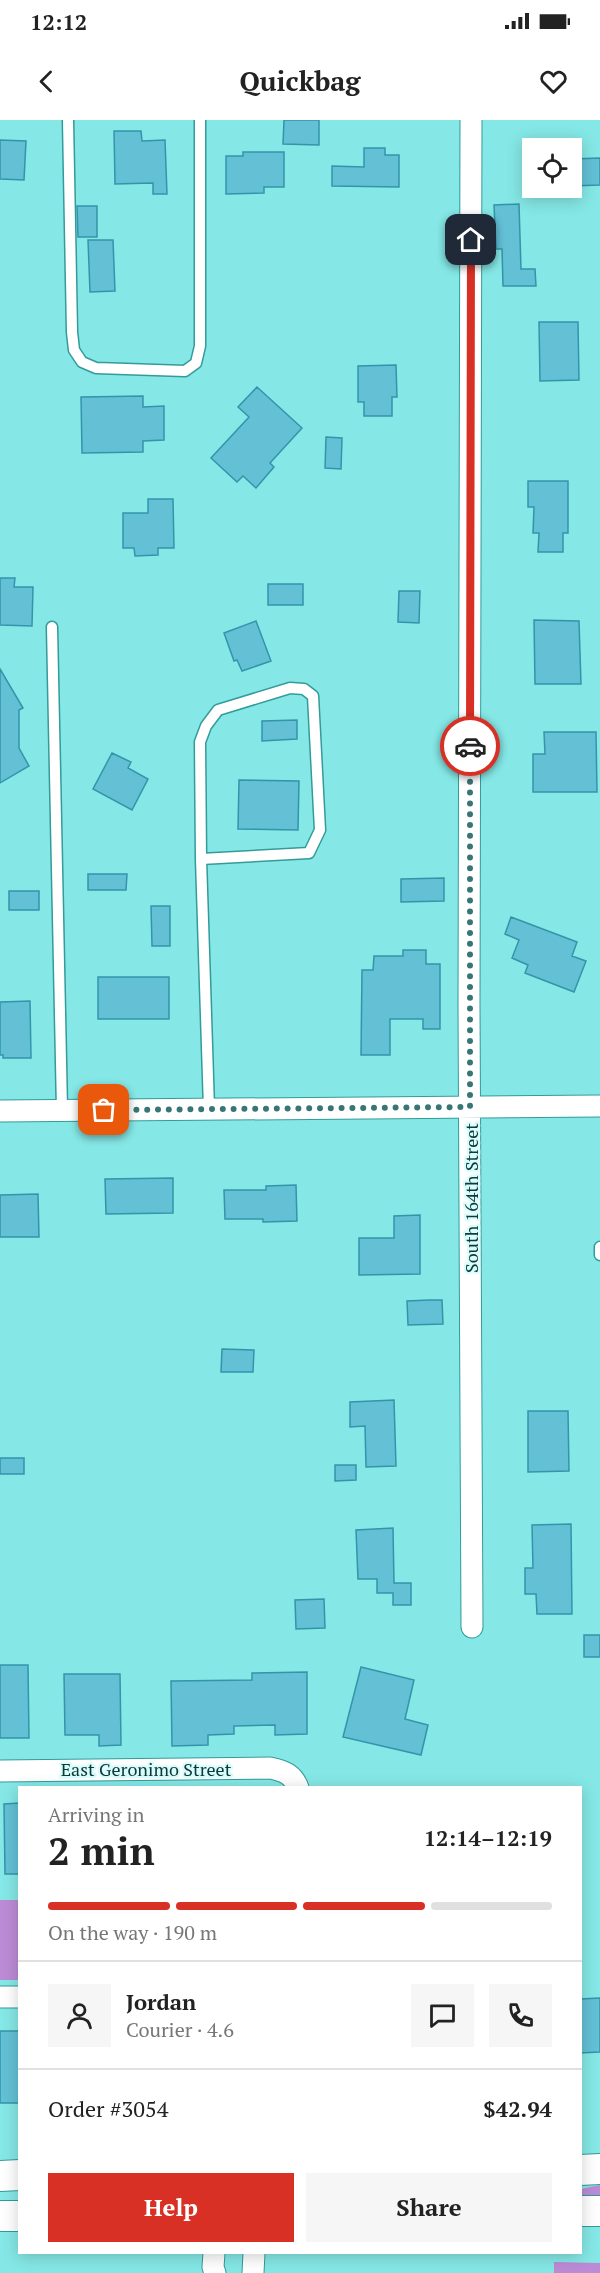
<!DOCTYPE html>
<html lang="en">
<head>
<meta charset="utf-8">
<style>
	:root { --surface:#fff; --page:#f6f6f6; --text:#222; --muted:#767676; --line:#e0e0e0; --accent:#d93025 }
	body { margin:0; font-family:"PT Serif",serif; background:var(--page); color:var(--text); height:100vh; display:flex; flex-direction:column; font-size:22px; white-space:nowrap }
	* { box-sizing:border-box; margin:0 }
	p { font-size:20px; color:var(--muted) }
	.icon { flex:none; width:33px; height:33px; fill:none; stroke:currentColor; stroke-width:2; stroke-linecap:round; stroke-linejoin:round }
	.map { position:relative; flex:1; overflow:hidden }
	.sheet { position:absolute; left:18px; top:1666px; width:564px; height:468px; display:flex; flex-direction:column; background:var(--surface); border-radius:0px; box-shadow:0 3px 15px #0003 }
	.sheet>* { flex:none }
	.controls { position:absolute; left:522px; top:18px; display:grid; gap:12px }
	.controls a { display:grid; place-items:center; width:60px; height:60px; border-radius:0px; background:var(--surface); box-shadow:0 3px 15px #0003; font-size:30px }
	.pin { position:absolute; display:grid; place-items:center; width:51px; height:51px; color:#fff; margin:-26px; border-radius:12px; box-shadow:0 3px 9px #0006 }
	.courier { position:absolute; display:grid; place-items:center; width:60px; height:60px; margin:-30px; border:4px solid #d93025; border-radius:50%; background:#fff; color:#222; box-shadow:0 2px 8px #0007 }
	.overview em { font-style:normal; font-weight:800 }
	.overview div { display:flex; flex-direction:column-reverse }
	.overview { display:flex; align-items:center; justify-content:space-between; height:102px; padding:0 30px }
	h1 { font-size:39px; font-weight:800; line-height:45px }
	.bar { display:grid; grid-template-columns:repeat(4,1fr); gap:9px 6px; align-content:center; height:72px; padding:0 30px }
	.bar i { height:8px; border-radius:4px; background:var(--line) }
	.bar .active { background:var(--accent) }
	.bar p { grid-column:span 4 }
	.line { display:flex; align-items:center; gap:15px; padding:0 30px; border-top:2px solid var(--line) }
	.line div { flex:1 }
	.round { display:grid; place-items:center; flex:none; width:63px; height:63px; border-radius:0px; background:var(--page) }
	.primary-button { display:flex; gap:12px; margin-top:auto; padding:12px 30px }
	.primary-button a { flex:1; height:69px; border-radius:0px; background:var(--accent); color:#fff; font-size:24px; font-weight:800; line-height:69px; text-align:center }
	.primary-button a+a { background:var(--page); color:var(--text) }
	.status { display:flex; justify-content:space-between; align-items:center; height:42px; padding:0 30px; background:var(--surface); direction:ltr }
	.status svg { height:16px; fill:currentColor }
	header { display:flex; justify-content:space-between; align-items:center; height:78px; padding:0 30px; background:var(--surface); font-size:27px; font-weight:800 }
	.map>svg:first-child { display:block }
	.green { fill:#bc8bd5 }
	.building { fill:#63c0d5; stroke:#3395a9; stroke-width:1.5 }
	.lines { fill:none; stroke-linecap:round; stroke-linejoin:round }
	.lane-casing { stroke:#339b9a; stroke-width:13 }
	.street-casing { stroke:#339b9a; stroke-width:23 }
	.secondary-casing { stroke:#339b9a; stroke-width:32 }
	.lane { stroke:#fff; stroke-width:10 }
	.street { stroke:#fff; stroke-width:21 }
	.secondary { stroke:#fff; stroke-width:30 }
	.done { stroke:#377675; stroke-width:6; stroke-dasharray:0 10.8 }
	.route { stroke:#d93025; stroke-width:8 }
	.labels { text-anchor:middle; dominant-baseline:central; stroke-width:4.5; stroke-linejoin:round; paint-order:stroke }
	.street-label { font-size:18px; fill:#0d3938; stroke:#d9fdfc }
</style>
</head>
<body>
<div class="status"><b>12:12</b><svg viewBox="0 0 49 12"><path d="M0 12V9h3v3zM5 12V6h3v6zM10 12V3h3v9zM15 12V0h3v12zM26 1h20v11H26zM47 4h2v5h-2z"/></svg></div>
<header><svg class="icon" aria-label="back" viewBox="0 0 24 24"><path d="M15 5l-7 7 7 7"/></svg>Quickbag<svg class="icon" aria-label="heart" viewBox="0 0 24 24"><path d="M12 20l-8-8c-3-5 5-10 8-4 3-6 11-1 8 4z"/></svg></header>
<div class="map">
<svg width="600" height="2153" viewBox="0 0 600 2153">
	<rect width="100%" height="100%" fill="#85e8e6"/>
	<path class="green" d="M0,1780H19V1860H0Z
		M600,2065V2076H581V2069Z
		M554,2142L600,2143V2153H554Z"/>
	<path class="building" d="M284,0H319V25L283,24Z
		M114,11H141L142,21L165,20L167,74H153V63L115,64Z
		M0,20L26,21L24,60L0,59Z
		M364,28H385V35H399V67L332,66V46L364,47Z
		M243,32H284V67H264V73L226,74V36H243Z
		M600,38V65L572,66V39Z
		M519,84L521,149H535L536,166H503L502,129H496L494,85Z
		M77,86H97V117H78Z
		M88,120H113L115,171L90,172Z
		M539,202H578L579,260L540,261Z
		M396,245L397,277H392V296H364V282H358V246Z
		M257,267L302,308L270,343L274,347L256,368L243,356L237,362L211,338L249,297L238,287Z
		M143,276V287L164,286V320L143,321V332L82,333L81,277Z
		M326,317L342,318L341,349L325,348Z
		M528,361H568V413H563V432H538L539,413H533L534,387H528Z
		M148,379H173L174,428H158V435L135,436L134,428H123V393H148Z
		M0,458H15L14,467H33L32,506L0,505Z
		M268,464H303V485H268Z
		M399,471H420L419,503L398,502Z
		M534,500L579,501L581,564H535Z
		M256,501L271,541L242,551L237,540L234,541L224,513Z
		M0,549L23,588L19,590V628L29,646L0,663Z
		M297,600V619L262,621V601Z
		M544,612H596L597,672H533V634H545Z
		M112,633L131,642L128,648L148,659L132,690L93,669Z
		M239,660L299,661L298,710L238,709Z
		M88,754H127L126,770H88Z
		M444,758V781L401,782V759Z
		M9,771H39V790H9Z
		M151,786H170V826H152Z
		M511,797L577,822L572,836L586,841L574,872L525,853L528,845L512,838L519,820L505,814Z
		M403,830H426V844H440V909H423V899H390V935H361L362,850H373L374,836H403Z
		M98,857H169V899H98Z
		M30,881L31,938H3V935H0V882Z
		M173,1058V1093L106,1094L105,1059Z
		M296,1065L297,1101L263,1102V1099H225L224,1070H266V1066Z
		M38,1074L39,1117H0V1075Z
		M420,1095V1154L359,1155V1118H394V1096Z
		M429,1180H442L443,1204L408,1205L407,1181Z
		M222,1229L254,1230L253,1252H221Z
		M394,1280L396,1346L366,1347L365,1306L350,1307V1282Z
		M528,1291H568L569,1351L528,1352Z
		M0,1338H24V1354H0Z
		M335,1345H356V1360L335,1361Z
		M571,1404L572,1494H537L536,1474H525V1448H533L532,1405Z
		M393,1408L394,1463H411V1485H393V1473H377V1459H358L356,1410Z
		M324,1479L325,1508L296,1509L295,1480Z
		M584,1515H600V1537H584Z
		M0,1545H28L29,1618H0Z
		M361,1547L414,1560L405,1599L428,1605L421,1635L343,1617Z
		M307,1552V1614L275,1615V1605L234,1606V1614L208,1615V1625L172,1626L171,1561L252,1560V1553Z
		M64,1554H120L121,1625L99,1626V1615H65Z
		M20,1683V1754H5L4,1684Z
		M600,1878V1932L580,1933V1879Z
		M0,1911H20V1983H0Z"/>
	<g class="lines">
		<defs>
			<path id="lane" d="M68,0L72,212L74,230L82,242L96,248L185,251L196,243L200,226V0
				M52,507L62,990
				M201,739L200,622L206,606L218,590L290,568L304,569L313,576L320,710L309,733L201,739L209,989
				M600,1135V1127"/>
			<path id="street" d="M471,0L469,886L472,1507
				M0,991L600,986
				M0,1651L270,1648C284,1651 293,1654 298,1668
				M0,1877H20
				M214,2133L213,2147L215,2153
				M253,2153L254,2133"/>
			<path id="secondary" d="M580,2050L600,2049
				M0,2056L20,2055
				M580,2091H600
				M0,2096H20"/>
		</defs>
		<use href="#lane" class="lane-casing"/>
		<use href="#street" class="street-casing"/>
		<use href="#secondary" class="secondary-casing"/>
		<use href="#lane" class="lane"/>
		<use href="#street" class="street"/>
		<use href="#secondary" class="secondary"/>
	</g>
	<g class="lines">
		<path class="done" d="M104,990L470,987V626"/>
		<path class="route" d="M470,626L471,120"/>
	</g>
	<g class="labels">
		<g class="street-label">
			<text transform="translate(471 1078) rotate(-90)">South 164th Street</text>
			<text x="146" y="1649">East Geronimo Street</text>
		</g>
	</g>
</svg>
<div class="controls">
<a><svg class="icon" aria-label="locate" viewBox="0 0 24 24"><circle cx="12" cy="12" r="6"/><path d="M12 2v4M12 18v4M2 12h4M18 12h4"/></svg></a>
</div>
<div class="pin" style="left:104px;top:990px;background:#ea580c"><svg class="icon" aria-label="bag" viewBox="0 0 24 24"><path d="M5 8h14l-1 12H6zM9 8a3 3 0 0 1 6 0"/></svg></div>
<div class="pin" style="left:471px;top:120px;background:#1f2937"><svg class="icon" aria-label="home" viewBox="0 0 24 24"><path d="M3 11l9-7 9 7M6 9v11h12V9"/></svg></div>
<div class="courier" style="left:470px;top:626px"><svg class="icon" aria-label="car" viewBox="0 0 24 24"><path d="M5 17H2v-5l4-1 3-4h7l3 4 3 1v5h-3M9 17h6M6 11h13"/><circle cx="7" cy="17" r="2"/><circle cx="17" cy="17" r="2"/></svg></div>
<section class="sheet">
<div class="overview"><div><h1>2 min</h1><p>Arriving in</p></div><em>12:14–12:19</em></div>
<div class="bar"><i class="active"></i><i class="active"></i><i class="active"></i><i></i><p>On the way · 190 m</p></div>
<div class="line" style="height:108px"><a class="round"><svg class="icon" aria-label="person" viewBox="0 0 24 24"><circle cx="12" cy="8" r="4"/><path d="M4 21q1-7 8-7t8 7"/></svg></a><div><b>Jordan</b><p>Courier · 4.6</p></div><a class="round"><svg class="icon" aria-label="chat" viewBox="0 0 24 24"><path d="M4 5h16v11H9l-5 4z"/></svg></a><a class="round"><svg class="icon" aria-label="phone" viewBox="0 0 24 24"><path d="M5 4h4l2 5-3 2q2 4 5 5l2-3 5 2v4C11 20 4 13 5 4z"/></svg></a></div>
<div class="line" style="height:78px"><div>Order #3054</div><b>$42.94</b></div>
<div class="primary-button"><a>Help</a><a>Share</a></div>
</section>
</div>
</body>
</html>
